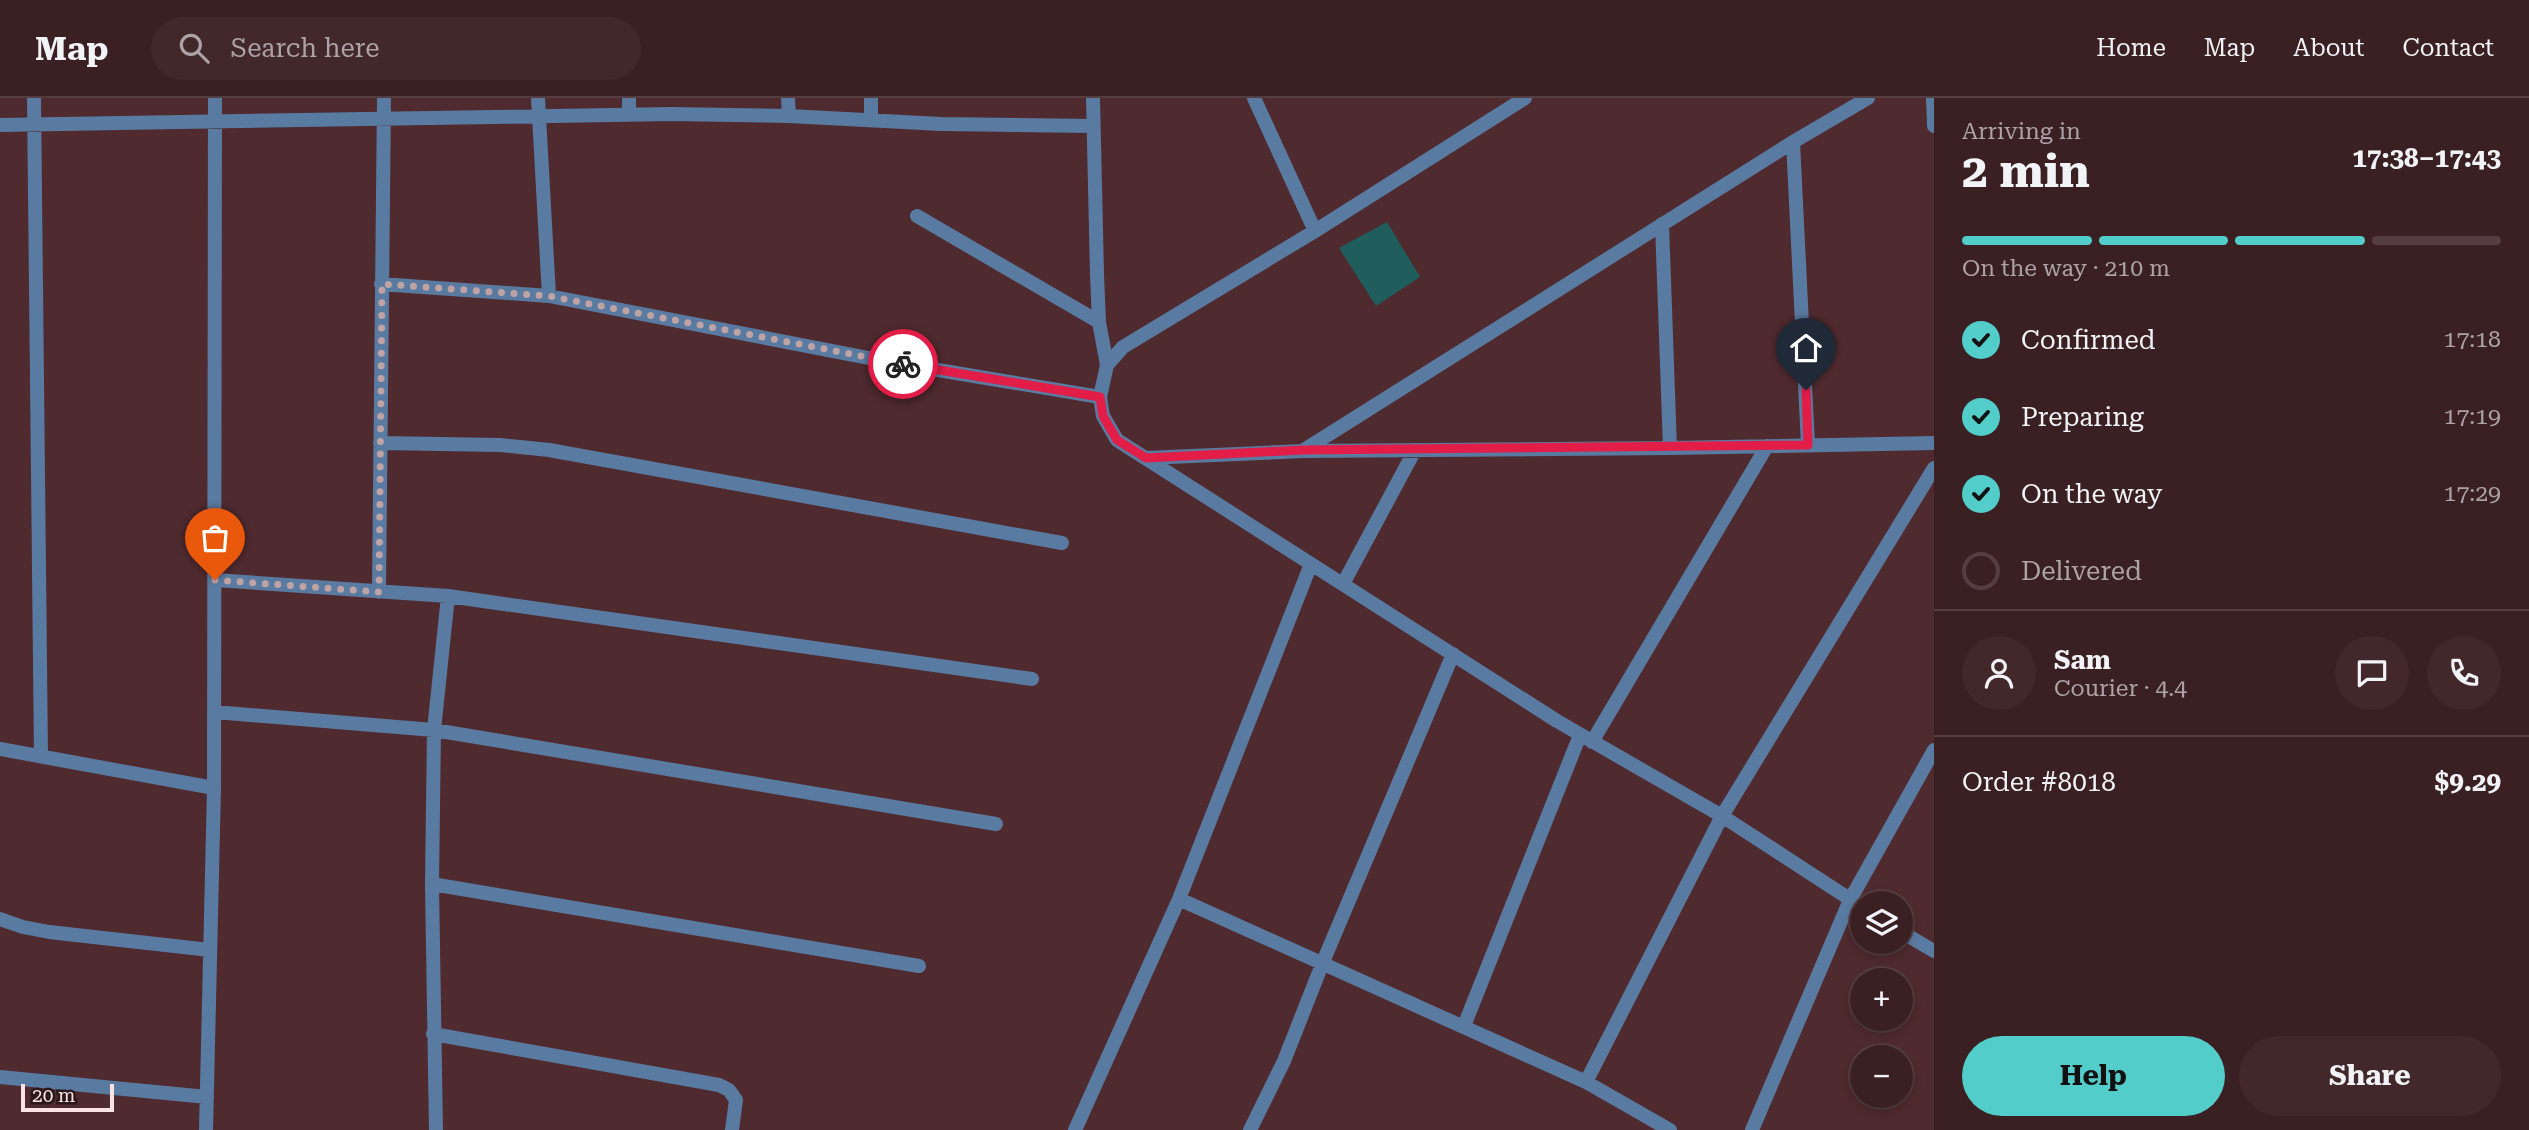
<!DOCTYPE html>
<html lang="en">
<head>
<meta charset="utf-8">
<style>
	:root { --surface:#3b2023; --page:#42282b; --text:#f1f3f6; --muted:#aca3a6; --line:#543e41; --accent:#53cdca }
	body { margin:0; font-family:"Roboto Serif",serif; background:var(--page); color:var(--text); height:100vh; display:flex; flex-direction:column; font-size:26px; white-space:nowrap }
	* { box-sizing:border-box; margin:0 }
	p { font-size:23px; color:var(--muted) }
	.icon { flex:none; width:38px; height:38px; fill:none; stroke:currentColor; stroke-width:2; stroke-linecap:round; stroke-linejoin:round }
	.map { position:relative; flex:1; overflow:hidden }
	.side { display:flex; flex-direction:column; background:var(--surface); width:595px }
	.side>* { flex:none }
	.tools { position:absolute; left:1850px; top:793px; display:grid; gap:14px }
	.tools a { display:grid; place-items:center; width:63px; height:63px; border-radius:50%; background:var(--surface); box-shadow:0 4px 10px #0003,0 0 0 2px var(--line); font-size:35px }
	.scale { position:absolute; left:21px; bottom:18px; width:93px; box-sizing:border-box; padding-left:7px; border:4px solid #fbe2e3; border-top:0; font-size:19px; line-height:24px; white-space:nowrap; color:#fbe2e3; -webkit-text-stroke:5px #2a191a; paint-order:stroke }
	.pin { position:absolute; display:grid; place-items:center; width:60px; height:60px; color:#fff; margin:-72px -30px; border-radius:50% 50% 50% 0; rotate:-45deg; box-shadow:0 0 7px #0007 }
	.pin .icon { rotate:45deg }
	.courier { position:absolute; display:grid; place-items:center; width:70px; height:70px; margin:-35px; border:5px solid #e11d48; border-radius:50%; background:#fff; color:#222; box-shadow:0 2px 9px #0007 }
	.summary em { font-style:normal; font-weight:700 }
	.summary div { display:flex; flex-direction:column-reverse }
	.summary { display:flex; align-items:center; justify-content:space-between; height:119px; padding:0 28px }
	h1 { font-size:46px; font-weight:700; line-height:52px }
	.bar { display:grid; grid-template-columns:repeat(4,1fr); gap:10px 7px; align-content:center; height:84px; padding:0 28px }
	.bar i { height:9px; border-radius:5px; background:var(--line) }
	.bar .active { background:var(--accent) }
	.bar p { grid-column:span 4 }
	.line { display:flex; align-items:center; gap:18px; padding:0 28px; border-top:2px solid var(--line) }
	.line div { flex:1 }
	.round { display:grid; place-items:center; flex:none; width:74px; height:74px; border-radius:37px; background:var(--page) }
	ol { padding:0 28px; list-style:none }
	li { display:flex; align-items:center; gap:21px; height:77px }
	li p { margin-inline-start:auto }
	li .icon { padding:7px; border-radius:50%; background:var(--accent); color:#111; stroke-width:4 }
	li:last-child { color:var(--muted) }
	li i { width:38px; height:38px; border:4px solid var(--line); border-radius:50% }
	.primary-button { display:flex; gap:14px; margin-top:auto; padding:14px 28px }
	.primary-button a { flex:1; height:80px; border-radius:42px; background:var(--accent); color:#111; font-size:28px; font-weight:700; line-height:80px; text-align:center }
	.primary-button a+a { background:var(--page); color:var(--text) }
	header { display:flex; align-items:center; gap:42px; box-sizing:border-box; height:98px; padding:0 35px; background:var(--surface); border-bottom:2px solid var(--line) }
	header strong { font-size:33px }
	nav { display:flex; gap:38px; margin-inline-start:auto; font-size:24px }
	.search { width:490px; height:63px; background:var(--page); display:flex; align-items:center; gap:18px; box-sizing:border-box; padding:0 24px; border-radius:38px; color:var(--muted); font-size:26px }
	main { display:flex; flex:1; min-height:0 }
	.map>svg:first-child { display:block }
	.building { fill:#1f5e5c }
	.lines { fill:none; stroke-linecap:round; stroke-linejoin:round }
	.street { stroke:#5a7ba1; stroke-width:14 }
	.done { stroke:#bfa2a4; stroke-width:7; stroke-dasharray:0 12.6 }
	.route { stroke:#e11d48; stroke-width:9 }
</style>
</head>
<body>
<header>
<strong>Map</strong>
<div class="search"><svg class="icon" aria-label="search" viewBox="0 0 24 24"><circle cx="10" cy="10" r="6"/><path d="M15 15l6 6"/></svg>Search here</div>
<nav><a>Home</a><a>Map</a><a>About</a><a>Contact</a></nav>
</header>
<main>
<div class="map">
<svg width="1934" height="1032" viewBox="0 0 1934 1032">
	<rect width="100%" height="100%" fill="#4f2a2f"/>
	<path class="building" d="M1387,124L1420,179L1376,208L1339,150Z"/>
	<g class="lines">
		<path class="street" d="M34,0L41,658
			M538,0L549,198
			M629,0V17
			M788,0L789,18
			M1093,0L1097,176L1099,224L1107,267
			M1254,0L1315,133
			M1525,0L1315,133L1123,249L1107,267L1100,299L1103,318L1117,342L1557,623L1722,718L1862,809
			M1933,0L1934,28
			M871,22V0
			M0,27L671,16L789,18L941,26L1092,28
			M1793,44L1808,347
			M917,118L1099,224
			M1662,126L1670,350
			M381,186L549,198L884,263L1100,299
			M380,345L500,347L549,352L1062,445
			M1304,352L1793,44L1868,0
			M1146,360L1303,353L1670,350L1934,345
			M215,482L448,498L1032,581
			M1343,486L1415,352
			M379,494L384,0
			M214,614L434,632L996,726
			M1592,644L1767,348
			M0,651L214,690
			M432,786L919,868
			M1179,801L1586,984L1670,1032
			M0,821L23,829L49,834L210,852
			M1900,833L1934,853
			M1464,928L1580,637
			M433,936L719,987L729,992L736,1002L732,1032
			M0,979L207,999
			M1586,984L1722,718L1934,370
			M206,1032L214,690L215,0
			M436,1032L432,786L434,632L448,498
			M1075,1032L1179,801L1311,466
			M1250,1032L1284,963L1323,864L1453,556
			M1752,1032L1850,802L1934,652"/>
	</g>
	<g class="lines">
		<path class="done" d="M215,482L379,494L382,186L549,198L903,266"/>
		<path class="route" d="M903,266L1100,299L1103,318L1117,342L1146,360L1303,352L1808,347L1806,292"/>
	</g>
</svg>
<div class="tools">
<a><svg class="icon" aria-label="layers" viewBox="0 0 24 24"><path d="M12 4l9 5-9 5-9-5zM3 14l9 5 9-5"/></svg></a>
<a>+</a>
<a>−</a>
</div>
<div class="scale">20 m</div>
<div class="pin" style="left:215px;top:482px;background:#ea580c"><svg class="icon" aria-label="bag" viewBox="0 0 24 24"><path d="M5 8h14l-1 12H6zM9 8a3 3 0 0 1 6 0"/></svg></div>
<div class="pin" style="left:1806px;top:292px;background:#1f2937"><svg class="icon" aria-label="home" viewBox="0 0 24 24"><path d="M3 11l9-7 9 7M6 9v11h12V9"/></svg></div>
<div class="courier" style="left:903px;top:266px"><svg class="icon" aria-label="bike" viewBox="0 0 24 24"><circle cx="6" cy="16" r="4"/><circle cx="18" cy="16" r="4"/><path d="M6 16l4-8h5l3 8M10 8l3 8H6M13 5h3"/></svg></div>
</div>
<section class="side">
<div class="summary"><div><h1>2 min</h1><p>Arriving in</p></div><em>17:38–17:43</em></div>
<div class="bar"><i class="active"></i><i class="active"></i><i class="active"></i><i></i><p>On the way · 210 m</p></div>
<ol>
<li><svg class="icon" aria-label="check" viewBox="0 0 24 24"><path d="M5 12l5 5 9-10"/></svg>Confirmed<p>17:18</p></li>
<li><svg class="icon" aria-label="check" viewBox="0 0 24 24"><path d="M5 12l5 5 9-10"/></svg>Preparing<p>17:19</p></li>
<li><svg class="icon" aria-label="check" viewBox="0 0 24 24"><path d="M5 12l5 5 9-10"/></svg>On the way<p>17:29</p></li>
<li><i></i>Delivered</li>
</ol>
<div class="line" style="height:126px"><a class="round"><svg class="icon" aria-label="person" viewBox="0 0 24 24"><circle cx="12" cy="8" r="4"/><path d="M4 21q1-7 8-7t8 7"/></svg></a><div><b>Sam</b><p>Courier · 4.4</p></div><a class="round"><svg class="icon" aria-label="chat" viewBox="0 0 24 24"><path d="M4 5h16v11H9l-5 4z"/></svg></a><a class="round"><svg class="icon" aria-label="phone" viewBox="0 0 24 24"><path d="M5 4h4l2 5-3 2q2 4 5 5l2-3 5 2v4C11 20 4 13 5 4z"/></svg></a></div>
<div class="line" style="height:91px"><div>Order #8018</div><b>$9.29</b></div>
<div class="primary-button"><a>Help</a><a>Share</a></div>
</section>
</main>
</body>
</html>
